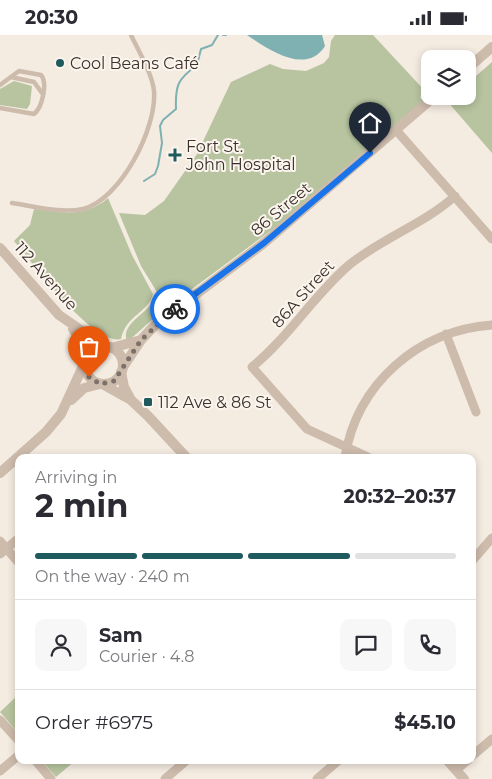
<!DOCTYPE html>
<html lang="en">
<head>
<meta charset="utf-8">
<style>
	:root { --surface:#fff; --page:#f7f7f7; --text:#2b2b33; --muted:#7c7c81; --line:#e1e1e2; --accent:#1f5a5e }
	body { margin:0; font-family:Montserrat,sans-serif; background:var(--page); color:var(--text); height:100vh; display:flex; flex-direction:column; font-size:19px; white-space:nowrap }
	* { box-sizing:border-box; margin:0 }
	p { font-size:16px; color:var(--muted) }
	.icon { flex:none; width:28px; height:28px; fill:none; stroke:currentColor; stroke-width:2; stroke-linecap:round; stroke-linejoin:round }
	.map { position:relative; flex:1; overflow:hidden }
	.side { position:absolute; left:15px; top:419px; width:461px; height:310px; display:flex; flex-direction:column; background:var(--surface); border-radius:10px; box-shadow:0 2px 8px #0003 }
	.side>* { flex:none }
	.controls { position:absolute; left:421px; top:15px; display:grid; gap:10px }
	.controls a { display:grid; place-items:center; width:55px; height:55px; border-radius:10px; background:var(--surface); box-shadow:0 2px 8px #0003; font-size:25px }
	.pin { position:absolute; display:grid; place-items:center; width:42px; height:42px; color:#fff; margin:-51px -21px; border-radius:50% 50% 50% 0; rotate:-45deg; box-shadow:0 0 5px #0007 }
	.pin .icon { rotate:45deg }
	.courier { position:absolute; display:grid; place-items:center; width:50px; height:50px; margin:-25px; border:4px solid #1a73e8; border-radius:50%; background:#fff; color:#222; box-shadow:0 1px 6px #0007 }
	.head em { font-style:normal; font-weight:700 }
	.head div { display:flex; flex-direction:column-reverse }
	.head { display:flex; align-items:center; justify-content:space-between; height:85px; padding:0 20px }
	h1 { font-size:32px; font-weight:700; line-height:38px }
	.bar { display:grid; grid-template-columns:repeat(4,1fr); gap:8px 5px; align-content:center; height:60px; padding:0 20px }
	.bar i { height:6px; border-radius:4px; background:var(--line) }
	.bar .current { background:var(--accent) }
	.bar p { grid-column:span 4 }
	.line { display:flex; align-items:center; gap:12px; padding:0 20px; border-top:1px solid var(--line) }
	.line div { flex:1 }
	.round { display:grid; place-items:center; flex:none; width:52px; height:52px; border-radius:10px; background:var(--page) }
	.status { display:flex; justify-content:space-between; align-items:center; height:35px; padding:0 25px; background:var(--surface); direction:ltr }
	.status svg { height:14px; fill:currentColor }
	.map>svg:first-child { display:block }
	.green { fill:#b8c4a0 }
	.water { fill:#7fb0b2 }
	.lines { fill:none; stroke-linecap:round; stroke-linejoin:round }
	.stream { stroke:#7fb0b2; stroke-width:2 }
	.service { stroke:#cdbbac; stroke-width:4.5 }
	.minor { stroke:#cdbbac; stroke-width:9 }
	.tertiary { stroke:#cdbbac; stroke-width:10 }
	.done { stroke:#7c716b; stroke-width:5; stroke-dasharray:0 9 }
	.route { stroke:#1a73e8; stroke-width:6 }
	.poi-dot { fill:#1f5a5e; stroke:#fbf5ee; stroke-width:2 }
	.labels { text-anchor:middle; dominant-baseline:central; stroke-width:4; stroke-linejoin:round; paint-order:stroke }
	.poi-label { font-size:16px; fill:#3b302b; stroke:#fbf5ee; text-anchor:start }
	.street-label { font-size:16px; fill:#3b302b; stroke:#fbf5ee }
</style>
</head>
<body>
<div class="status"><b>20:30</b><svg viewBox="0 0 49 12"><path d="M0 12V9h3v3zM5 12V6h3v6zM10 12V3h3v9zM15 12V0h3v12zM26 1h20v11H26zM47 4h2v5h-2z"/></svg></div>
<div class="map">
<svg width="492" height="744" viewBox="0 0 492 744">
	<rect width="100%" height="100%" fill="#f4ebe1"/>
	<path class="green" d="M335,0H373L426,57L420,62L424,66L277,191L161,277L127,307C119,286 155,277 157,257L141,231L119,178L145,180L164,166L197,119L231,47L270,29L283,34L306,36L324,28L329,22L331,6Z
		M492,27V118L447,66L452,61H468V48Z
		M14,46L32,51L30,69L27,74L0,70V54Z
		M108,163L132,220L153,259C148,278 126,280 121,304C93,311 33,228 14,206L30,190L34,174C62,178 85,183 108,163Z
		M19,659V699L0,677Z
		M41,725H76L56,742Z"/>
	<path class="water" d="M247,0H322L325,11C306,41 268,14 247,0Z"/>
	<g class="lines">
		<path class="stream" d="M223,0H226
			M144,146L155,139L158,131L162,108L160,91L163,85L176,74C175,50 178,44 197,30L201,14L212,10L218,0"/>
		<path class="service" d="M11,42L34,47L42,58
			M0,50L19,36L41,40C48,48 42,73 34,79L0,73
			M12,168C34,171 61,179 83,174C121,164 157,93 154,56C152,38 139,17 131,0"/>
		<path class="minor" d="M396,95L492,204
			M446,299L476,377
			M345,422C357,349 418,295 492,290
			M368,422L307,394L252,332C289,302 313,261 349,230C382,203 424,189 455,161
			M0,506L19,528
			M0,519L19,503
			M472,526L492,503
			M0,685L19,706
			M472,721L492,704
			M35,725L51,744
			M456,735L468,725
			M0,736L19,720
			M165,744L187,725
			M317,744L339,725"/>
		<path class="tertiary" d="M468,33L492,12
			M0,213L59,280L104,311
			M73,294L81,306L86,322
			M85 330a19 19 0 1 1 38 0a19 19 0 1 1-38 0Z
			M111,313L141,305
			M123,332L141,305L155,290L264,208L435,61
			M121,337L124,352L131,365
			M104,350L131,365L148,381L186,422
			M71,365L84,353L100,349
			M0,438L46,397L61,379L84,329
			M447,725L464,744"/>
	</g>
	<g class="lines">
		<path class="done" d="M89,342L100,349L114,346L141,305L175,274"/>
		<path class="route" d="M175,274L264,208L370,118"/>
	</g>
	<g class="poi-dot">
		<circle cx="60" cy="28" r="5"/>
		<path d="M172.5 112.5h5v5h5v5h-5v5h-5v-5h-5v-5h5z"/>
		<rect x="143" y="362" width="10" height="10" rx="2.5"/>
	</g>
	<g class="labels">
		<g class="poi-label">
			<text x="70" y="28">Cool Beans Café</text>
			<text x="186" y="111">Fort St.<tspan x="186" dy="18">John Hospital</tspan></text>
			<text x="158" y="367">112 Ave &amp; 86 St</text>
		</g>
		<g class="street-label">
			<text transform="translate(281 174) rotate(-40)">86 Street</text>
			<text transform="translate(46 241) rotate(48)">112 Avenue</text>
			<text transform="translate(303 259) rotate(-48)">86A Street</text>
		</g>
	</g>
</svg>
<div class="controls">
<a><svg class="icon" aria-label="layers" viewBox="0 0 24 24"><path d="M12 4l9 5-9 5-9-5zM3 14l9 5 9-5"/></svg></a>
</div>
<div class="pin" style="left:89px;top:342px;background:#ea580c"><svg class="icon" aria-label="bag" viewBox="0 0 24 24"><path d="M5 8h14l-1 12H6zM9 8a3 3 0 0 1 6 0"/></svg></div>
<div class="pin" style="left:370px;top:118px;background:#1f2937"><svg class="icon" aria-label="home" viewBox="0 0 24 24"><path d="M3 11l9-7 9 7M6 9v11h12V9"/></svg></div>
<div class="courier" style="left:175px;top:274px"><svg class="icon" aria-label="bike" viewBox="0 0 24 24"><circle cx="6" cy="16" r="4"/><circle cx="18" cy="16" r="4"/><path d="M6 16l4-8h5l3 8M10 8l3 8H6M13 5h3"/></svg></div>
<section class="side">
<div class="head"><div><h1>2 min</h1><p>Arriving in</p></div><em>20:32–20:37</em></div>
<div class="bar"><i class="current"></i><i class="current"></i><i class="current"></i><i></i><p>On the way · 240 m</p></div>
<div class="line" style="height:90px"><a class="round"><svg class="icon" aria-label="person" viewBox="0 0 24 24"><circle cx="12" cy="8" r="4"/><path d="M4 21q1-7 8-7t8 7"/></svg></a><div><b>Sam</b><p>Courier · 4.8</p></div><a class="round"><svg class="icon" aria-label="chat" viewBox="0 0 24 24"><path d="M4 5h16v11H9l-5 4z"/></svg></a><a class="round"><svg class="icon" aria-label="phone" viewBox="0 0 24 24"><path d="M5 4h4l2 5-3 2q2 4 5 5l2-3 5 2v4C11 20 4 13 5 4z"/></svg></a></div>
<div class="line" style="height:65px"><div>Order #6975</div><b>$45.10</b></div>
</section>
</div>
</body>
</html>
